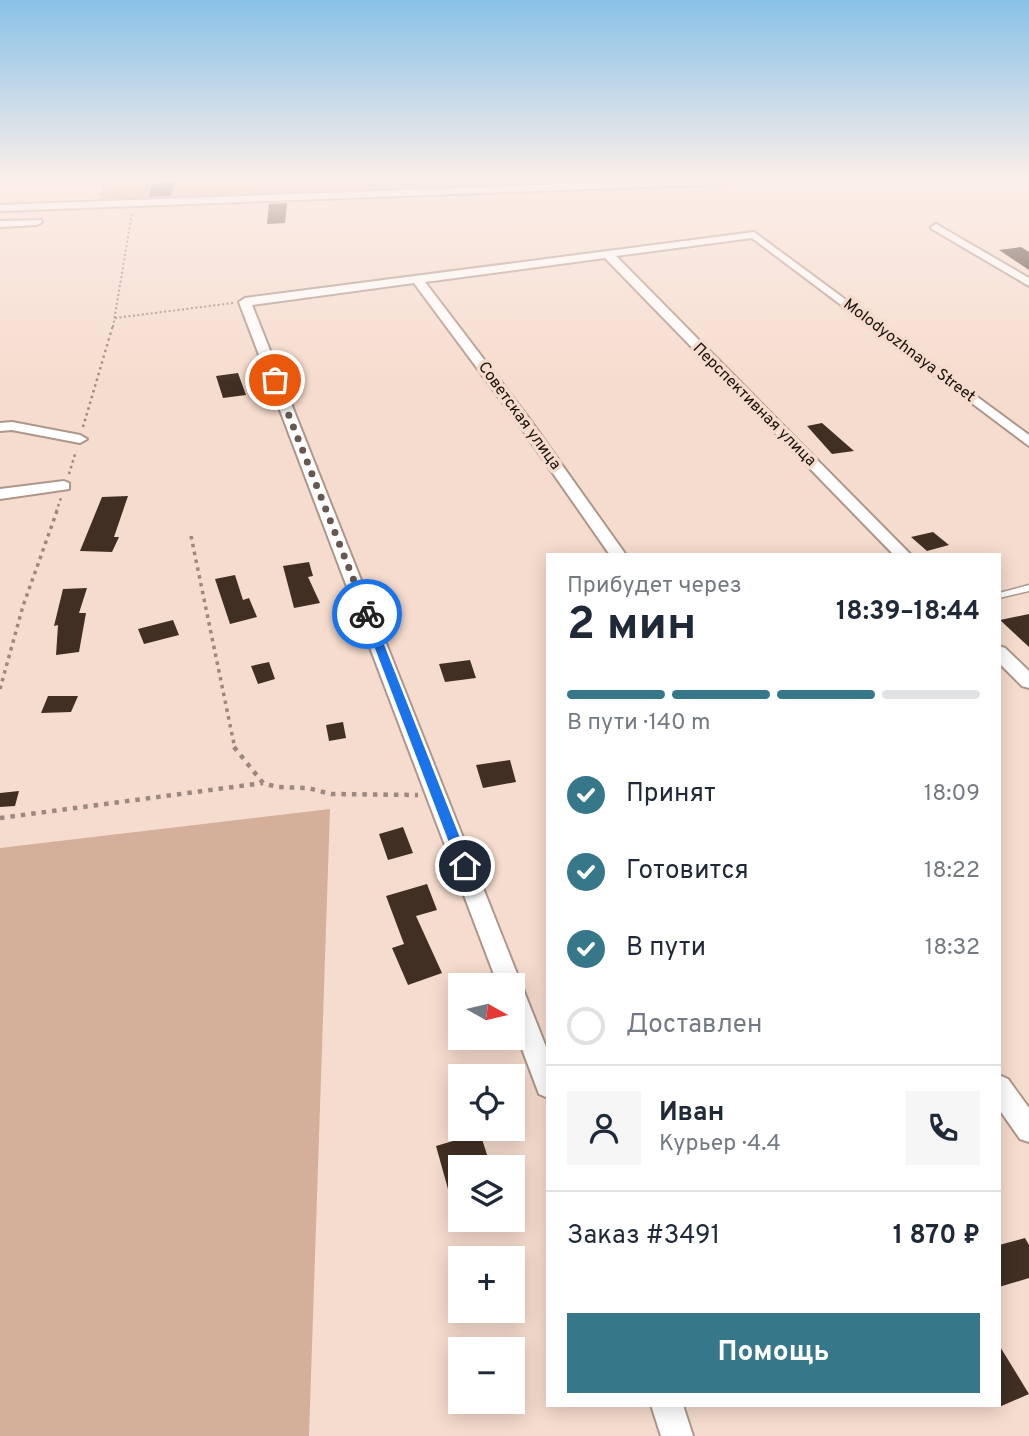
<!DOCTYPE html>
<html lang="ru">
<head>
<meta charset="utf-8">
<style>
	:root { --surface:#fff; --page:#f6f6f7; --text:#1f2937; --muted:#747a83; --line:#e0e1e3; --accent:#367789 }
	body { margin:0; font-family:Overpass,sans-serif; background:var(--page); color:var(--text); height:100vh; display:flex; flex-direction:column; font-size:26px; white-space:nowrap }
	* { box-sizing:border-box; margin:0 }
	p { font-size:23px; color:var(--muted) }
	.icon { flex:none; width:38px; height:38px; fill:none; stroke:currentColor; stroke-width:2; stroke-linecap:round; stroke-linejoin:round }
	.map { position:relative; flex:1; overflow:hidden }
	.panel { position:absolute; left:546px; top:553px; width:455px; height:854px; display:flex; flex-direction:column; background:var(--surface); border-radius:0px; box-shadow:0 4px 18px #0003 }
	.panel>* { flex:none }
	.needle { width:46px; rotate:98deg }
	.controls { position:absolute; left:448px; top:973px; display:grid; gap:14px }
	.controls a { display:grid; place-items:center; width:77px; height:77px; border-radius:0px; background:var(--surface); box-shadow:0 4px 18px #0003; font-size:35px }
	.pin { position:absolute; display:grid; place-items:center; width:60px; height:60px; color:#fff; margin:-30px; border:4px solid #fff; border-radius:50%; box-shadow:0 2px 7px #0007 }
	.courier { position:absolute; display:grid; place-items:center; width:70px; height:70px; margin:-35px; border:5px solid #1a73e8; border-radius:50%; background:#fff; color:#222; box-shadow:0 2px 9px #0007 }
	.headline em { font-style:normal; font-weight:700 }
	.headline div { display:flex; flex-direction:column-reverse }
	.headline { display:flex; align-items:center; justify-content:space-between; height:119px; padding:0 21px }
	h1 { font-size:46px; font-weight:700; line-height:52px }
	.bar { display:grid; grid-template-columns:repeat(4,1fr); gap:10px 7px; align-content:center; height:84px; padding:0 21px }
	.bar i { height:9px; border-radius:5px; background:var(--line) }
	.bar .selected { background:var(--accent) }
	.bar p { grid-column:span 4 }
	.line { display:flex; align-items:center; gap:18px; padding:0 21px; border-top:2px solid var(--line) }
	.line div { flex:1 }
	.round { display:grid; place-items:center; flex:none; width:74px; height:74px; border-radius:0px; background:var(--page) }
	ol { padding:0 21px; list-style:none }
	li { display:flex; align-items:center; gap:21px; height:77px }
	li p { margin-inline-start:auto }
	li .icon { padding:7px; border-radius:50%; background:var(--accent); color:#fff; stroke-width:4 }
	li:last-child { color:var(--muted) }
	li i { width:38px; height:38px; border:4px solid var(--line); border-radius:50% }
	.action { display:flex; gap:14px; margin-top:auto; padding:14px 21px }
	.action a { flex:1; height:80px; border-radius:0px; background:var(--accent); color:#fff; font-size:28px; font-weight:700; line-height:80px; text-align:center }
	.map>svg:first-child { display:block }
	.green { fill:#d4b09b }
	.building { fill:#422f24 }
	.lines { fill:none; stroke-linecap:round; stroke-linejoin:round }
	.service-casing { stroke:#ae978a; stroke-width:3 }
	.minor-casing { stroke:#ae978a; stroke-width:4 }
	.path-far3 { stroke:#9b887e; stroke-width:2; stroke-dasharray:2 2.5; stroke-linecap:butt }
	.path-far2 { stroke:#9b887e; stroke-width:2.5; stroke-dasharray:2.5 3.5; stroke-linecap:butt }
	.path-far1 { stroke:#9b887e; stroke-width:3.5; stroke-dasharray:3.5 4.5; stroke-linecap:butt }
	.path { stroke:#9b887e; stroke-width:4.5; stroke-dasharray:4.5 6; stroke-linecap:butt }
	.service { fill:#fff; fill-rule:evenodd }
	.minor { fill:#fff; fill-rule:evenodd }
	.route { fill:#1a73e8 }
	.done { stroke:#665850; stroke-width:7; stroke-dasharray:0 12.6 }
	.labels { text-anchor:middle; dominant-baseline:central; stroke-width:7; stroke-linejoin:round; paint-order:stroke }
	.far-street-label { font-size:16px; fill:#19110c; stroke:#f6dcce }
</style>
</head>
<body>
<div class="map">
<svg width="1029" height="1436" viewBox="0 0 1029 1436">
	<rect width="100%" height="100%" fill="#f6dcce"/>
	<path class="green" d="M103,181H824L98,208Z
		M330,809L309,1436H0V848Z"/>
	<path class="building" d="M174,182L171,196L149,197L152,184Z
		M287,203L285,223L267,224L269,204Z
		M1021,247L1029,252V270L999,250Z
		M238,373L246,395L223,398L216,376Z
		M822,423L854,451L832,454L807,426Z
		M128,496L114,537H119L112,552L80,551L102,497Z
		M933,532L949,545L927,551L911,537Z
		M309,562L313,576L308,577L320,603L294,608L283,566Z
		M235,575L243,600L249,598L257,617L230,624L215,579Z
		M87,588L79,613H86L79,652L56,655L58,625L54,626L63,589Z
		M1029,614V647L1000,620Z
		M173,620L179,635L144,644L138,629Z
		M470,660L476,678L445,682L439,664Z
		M269,662L275,679L258,684L251,666Z
		M48,696H78L71,712L41,713Z
		M343,722L346,738L329,741L326,725Z
		M510,760L516,782L483,788L476,765Z
		M19,791L15,806L0,807V793Z
		M403,827L413,853L388,860L379,834Z
		M427,884L437,910L416,916L442,973L408,985L392,948L404,944L386,896Z
		M480,1133L491,1167H460V1185L448,1189L436,1146Z
		M1025,1238L1029,1245V1278L999,1287V1245Z
		M999,1345L1029,1394L999,1407Z"/>
	<g class="lines">
		<defs>
			<path id="service" d="M1029,585V591L999,598V593Z"/>
			<path id="minor" d="M650,181H730L725,184L0,211V205Z
				M41,220L42,222L37,225L0,227V221Z
				M936,224L1029,278V286L932,229L931,227Z
				M754,232L1029,435V446L752,238L616,256L911,555H894L605,258L425,282L530,420L626,555H610L520,426L414,283L252,305L548,1052V1098L539,1094L513,1025V985H498L239,302L245,298Z
				M12,422L80,435L87,439L80,443L12,430L0,431V423Z
				M64,481L69,483V489L0,499V489Z
				M999,646L1005,648L1029,671V688L1022,686L999,663Z
				M999,1075L1008,1079L1029,1108V1142L1020,1139L999,1109Z
				M651,1405H683L693,1436H661Z"/>
		</defs>
		<use href="#service" class="service-casing"/>
		<use href="#minor" class="minor-casing"/>
		<path class="path-far3" d="M115,318L233,303
			M113,327L132,213"/>
		<path class="path-far2" d="M83,427L113,325
			M69,474L76,451
			M56,512L61,498"/>
		<path class="path-far1" d="M191,536L235,749
			M0,689L23,606L57,511"/>
		<path class="path" d="M234,747L263,783L277,787L308,788L331,794L418,795
			M0,818L263,783"/>
		<use href="#service" class="service"/>
		<use href="#minor" class="minor"/>
	</g>
	<linearGradient id="sky" x2="0" y2="1"><stop stop-color="#89c1e7"/><stop offset="0.47" stop-color="#fbefe9"/><stop offset="1" stop-color="#fbefe9" stop-opacity="0"/></linearGradient>
	<rect width="1029" height="382" fill="url(#sky)"/>
	<path class="route" d="M367,611L372,614L471,866L470,870L465,871L458,866L362,614Z"/>
	<g class="lines">
		<path class="done" d="M275,380L367,614"/>
	</g>
	<g class="labels">
		<g class="far-street-label">
			<text transform="translate(909 351) rotate(37)">Molodyozhnaya Street</text>
			<text transform="translate(754 405) rotate(45)">Перспективная улица</text>
			<text transform="translate(519 416) rotate(54)">Советская улица</text>
		</g>
	</g>
</svg>
<div class="controls">
<a><svg class="needle" viewBox="-14 -14 28 28"><path d="M0-13l5 13h-10z" fill="#e53935"/><path d="M0 13l5-13h-10z" fill="#747a83"/></svg></a>
<a><svg class="icon" aria-label="locate" viewBox="0 0 24 24"><circle cx="12" cy="12" r="6"/><path d="M12 2v4M12 18v4M2 12h4M18 12h4"/></svg></a>
<a><svg class="icon" aria-label="layers" viewBox="0 0 24 24"><path d="M12 4l9 5-9 5-9-5zM3 14l9 5 9-5"/></svg></a>
<a>+</a>
<a>−</a>
</div>
<div class="pin" style="left:275px;top:380px;background:#ea580c"><svg class="icon" aria-label="bag" viewBox="0 0 24 24"><path d="M5 8h14l-1 12H6zM9 8a3 3 0 0 1 6 0"/></svg></div>
<div class="pin" style="left:465px;top:866px;background:#1f2937"><svg class="icon" aria-label="home" viewBox="0 0 24 24"><path d="M3 11l9-7 9 7M6 9v11h12V9"/></svg></div>
<div class="courier" style="left:367px;top:614px"><svg class="icon" aria-label="bike" viewBox="0 0 24 24"><circle cx="6" cy="16" r="4"/><circle cx="18" cy="16" r="4"/><path d="M6 16l4-8h5l3 8M10 8l3 8H6M13 5h3"/></svg></div>
<section class="panel">
<div class="headline"><div><h1>2 мин</h1><p>Прибудет через</p></div><em>18:39–18:44</em></div>
<div class="bar"><i class="selected"></i><i class="selected"></i><i class="selected"></i><i></i><p>В пути · 140 m</p></div>
<ol>
<li><svg class="icon" aria-label="check" viewBox="0 0 24 24"><path d="M5 12l5 5 9-10"/></svg>Принят<p>18:09</p></li>
<li><svg class="icon" aria-label="check" viewBox="0 0 24 24"><path d="M5 12l5 5 9-10"/></svg>Готовится<p>18:22</p></li>
<li><svg class="icon" aria-label="check" viewBox="0 0 24 24"><path d="M5 12l5 5 9-10"/></svg>В пути<p>18:32</p></li>
<li><i></i>Доставлен</li>
</ol>
<div class="line" style="height:126px"><a class="round"><svg class="icon" aria-label="person" viewBox="0 0 24 24"><circle cx="12" cy="8" r="4"/><path d="M4 21q1-7 8-7t8 7"/></svg></a><div><b>Иван</b><p>Курьер · 4.4</p></div><a class="round"><svg class="icon" aria-label="phone" viewBox="0 0 24 24"><path d="M5 4h4l2 5-3 2q2 4 5 5l2-3 5 2v4C11 20 4 13 5 4z"/></svg></a></div>
<div class="line" style="height:91px"><div>Заказ #3491</div><b>1 870 ₽</b></div>
<div class="action"><a>Помощь</a></div>
</section>
</div>
</body>
</html>
